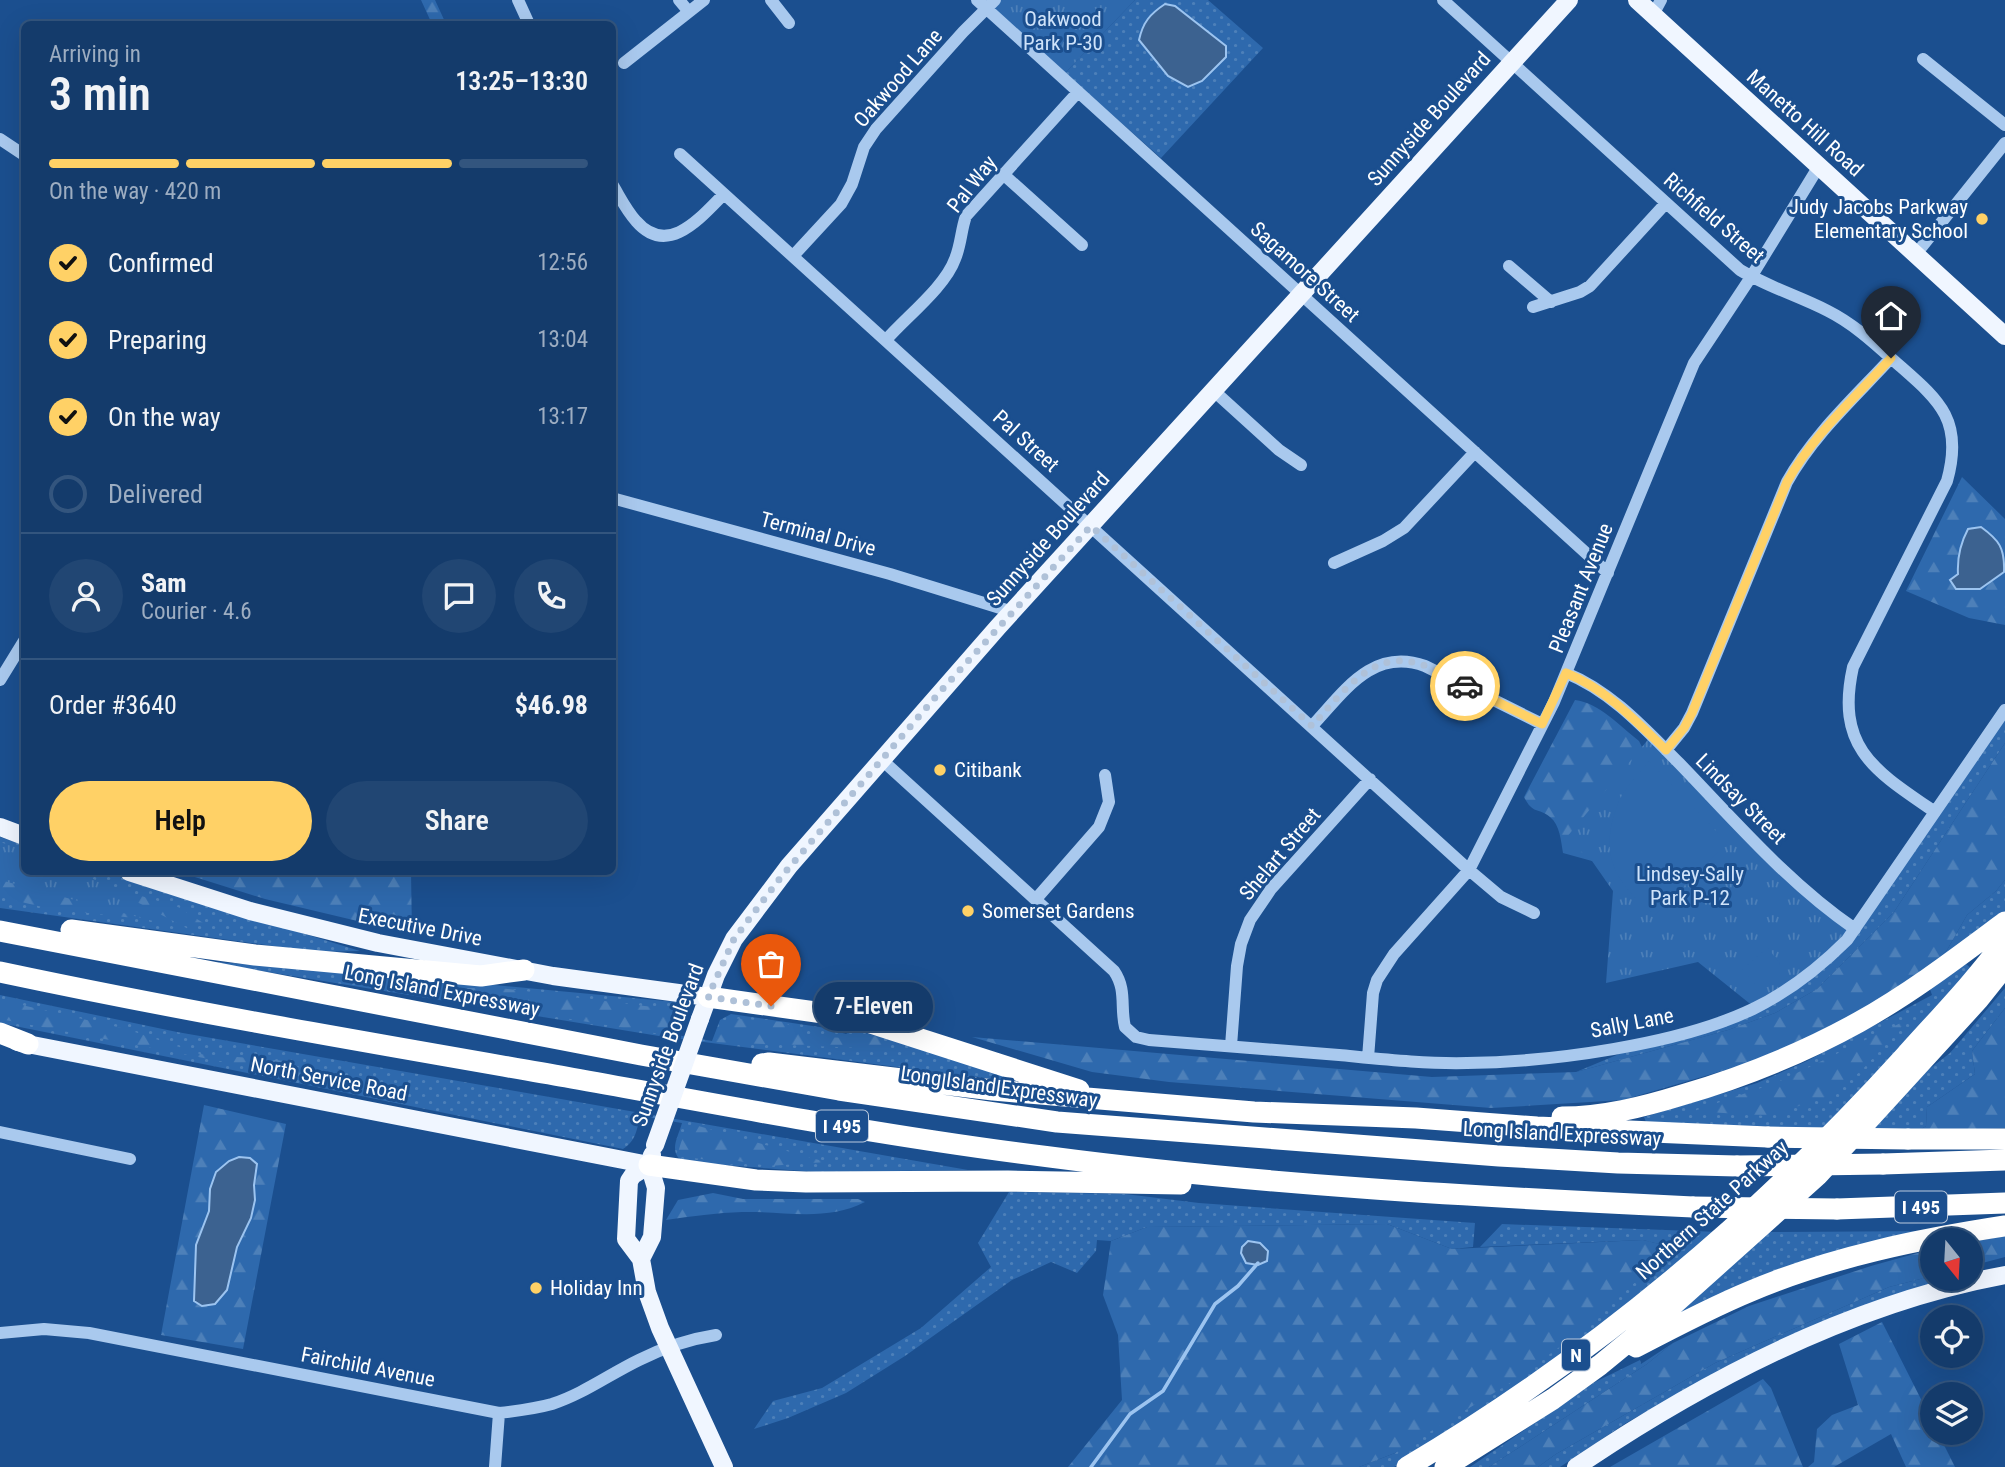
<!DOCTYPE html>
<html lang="en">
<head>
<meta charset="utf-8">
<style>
	:root { --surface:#143b6b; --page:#214673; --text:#f1f3f6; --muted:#9dadc1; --line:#33557e; --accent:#ffd166 }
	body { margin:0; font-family:"Roboto Condensed",sans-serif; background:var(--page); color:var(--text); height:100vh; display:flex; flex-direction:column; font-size:26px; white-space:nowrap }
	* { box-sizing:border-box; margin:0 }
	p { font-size:23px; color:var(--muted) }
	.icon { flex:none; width:38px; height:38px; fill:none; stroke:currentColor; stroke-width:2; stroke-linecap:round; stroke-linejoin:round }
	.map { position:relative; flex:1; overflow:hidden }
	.drawer { position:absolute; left:21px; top:21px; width:595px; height:854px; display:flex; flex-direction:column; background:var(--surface); border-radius:10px; box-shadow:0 7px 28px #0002,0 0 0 2px var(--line) }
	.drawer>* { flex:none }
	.needle { width:46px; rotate:162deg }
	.tools { position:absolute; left:1920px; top:1228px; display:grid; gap:14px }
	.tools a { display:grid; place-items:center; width:63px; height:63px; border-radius:50%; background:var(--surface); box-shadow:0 7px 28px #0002,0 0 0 2px var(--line); font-size:35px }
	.pin { position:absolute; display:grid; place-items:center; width:60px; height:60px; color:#fff; margin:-72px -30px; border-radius:50% 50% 50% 0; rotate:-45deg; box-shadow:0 0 7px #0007 }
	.pin .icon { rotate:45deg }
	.courier { position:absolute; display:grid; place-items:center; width:70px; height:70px; margin:-35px; border:5px solid #ffd166; border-radius:50%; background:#fff; color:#222; box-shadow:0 2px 9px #0007 }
	.bubble { position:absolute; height:49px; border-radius:24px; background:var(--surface); box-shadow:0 7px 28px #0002,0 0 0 2px var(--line); font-size:23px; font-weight:600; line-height:49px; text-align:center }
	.headline em { font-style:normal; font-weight:600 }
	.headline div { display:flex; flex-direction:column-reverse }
	.headline { display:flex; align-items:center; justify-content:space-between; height:119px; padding:0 28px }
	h1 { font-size:46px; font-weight:600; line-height:52px }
	.bar { display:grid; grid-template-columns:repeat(4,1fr); gap:10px 7px; align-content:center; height:84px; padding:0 28px }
	.bar i { height:9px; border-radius:5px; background:var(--line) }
	.bar .on { background:var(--accent) }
	.bar p { grid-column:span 4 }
	.line { display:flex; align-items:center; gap:18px; padding:0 28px; border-top:2px solid var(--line) }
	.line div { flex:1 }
	.round { display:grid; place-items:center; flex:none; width:74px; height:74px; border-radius:37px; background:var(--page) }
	ol { padding:0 28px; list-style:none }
	li { display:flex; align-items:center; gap:21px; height:77px }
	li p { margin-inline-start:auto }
	li .icon { padding:7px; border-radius:50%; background:var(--accent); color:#111; stroke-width:4 }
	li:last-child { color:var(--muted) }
	li i { width:38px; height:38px; border:4px solid var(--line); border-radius:50% }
	.action { display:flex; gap:14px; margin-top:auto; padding:14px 28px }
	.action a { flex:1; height:80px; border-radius:42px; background:var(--accent); color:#111; font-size:28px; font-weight:600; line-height:80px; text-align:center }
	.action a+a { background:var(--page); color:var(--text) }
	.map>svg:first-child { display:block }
	.grass { fill:url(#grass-dots) }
	.forest { fill:url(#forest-firs); fill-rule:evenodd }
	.park { fill:url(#park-tufts) }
	.pitch { fill:#2e69ad }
	.water { fill:#3c6290; stroke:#9cc4f0; stroke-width:2 }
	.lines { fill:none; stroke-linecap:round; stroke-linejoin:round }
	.stream { stroke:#9cc4f0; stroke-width:3.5 }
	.minor { stroke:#a9c9ee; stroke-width:12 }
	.major { stroke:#f0f6ff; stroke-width:18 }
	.highway { stroke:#fff; stroke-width:21 }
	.major-bridge { stroke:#f0f6ff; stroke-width:18 }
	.highway-bridge { stroke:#fff; stroke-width:21 }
	.done { stroke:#afc1d8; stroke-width:7; stroke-dasharray:0 12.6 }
	.route { stroke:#ffd166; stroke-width:9 }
	.poi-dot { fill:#ffd166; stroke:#1b4f8f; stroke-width:2.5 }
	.labels { text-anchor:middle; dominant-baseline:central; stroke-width:6; stroke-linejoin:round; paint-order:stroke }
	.shield { fill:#1b4f8f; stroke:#bbcadd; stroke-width:2 }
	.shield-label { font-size:19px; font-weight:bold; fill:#fff }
	.park-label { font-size:21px; fill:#cfe3fa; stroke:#1b4f8f }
	.street-label { font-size:21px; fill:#fff; stroke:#1b4f8f }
	.poi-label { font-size:21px; fill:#fff; stroke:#1b4f8f; text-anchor:start }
</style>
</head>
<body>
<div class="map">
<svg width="2005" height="1467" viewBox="0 0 2005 1467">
	<defs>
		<pattern id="grass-dots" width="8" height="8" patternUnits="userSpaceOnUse" patternTransform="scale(1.75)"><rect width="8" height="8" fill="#2e69ad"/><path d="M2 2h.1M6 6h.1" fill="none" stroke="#4d80b9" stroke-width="1.8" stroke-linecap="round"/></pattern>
		<pattern id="forest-firs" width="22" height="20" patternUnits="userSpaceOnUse" patternTransform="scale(1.75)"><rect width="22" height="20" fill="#2e69ad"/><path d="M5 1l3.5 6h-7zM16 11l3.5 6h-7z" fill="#4d80b9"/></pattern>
		<pattern id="park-tufts" width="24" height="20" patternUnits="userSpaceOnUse" patternTransform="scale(1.75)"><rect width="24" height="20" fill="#2e69ad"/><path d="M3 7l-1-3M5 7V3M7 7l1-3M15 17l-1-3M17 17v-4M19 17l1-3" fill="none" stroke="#4d80b9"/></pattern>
	</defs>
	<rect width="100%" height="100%" fill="#1b4f8f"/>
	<path class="grass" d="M1135,0H1208L1263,48L1161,158L1065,73Z
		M2005,705V743L1894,912L1817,989L1775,1013L1728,1030L1576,1072L1667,1034L1753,1007L1842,942Z
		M0,837L24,845V872H104L360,951L316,952L0,908Z
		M2005,880V913L1982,926L1954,957L1920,979L1947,950L1967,915L1996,891Z
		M201,961L356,972L676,1002L679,1009L671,1034L712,1041L720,1020L731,1014L826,1028L846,1034L853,1030L897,1041L1006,1077L1005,1081L665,1037Z
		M1966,964L1972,969L1829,1129L1646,1122L1644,1117L1757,1083L1807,1061L1932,995L1930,989Z
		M2005,988V1008L1972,1051L1975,1074L1927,1107L1926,1126L1917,1132L1871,1130L1928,1070L1950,1053Z
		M0,995L177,1032L968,1170L816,1172L683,1162C668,1151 678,1138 682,1123L640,1116C637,1129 636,1141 623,1149L0,1023Z
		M1009,1192L1125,1194L1199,1203L1475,1223L1473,1247L1452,1249L1387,1224L1147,1227L1111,1241L1097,1240L1096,1251L1077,1273L1051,1262L1012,1280L905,1356L846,1393L788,1418L754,1429L773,1401L822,1388L921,1328L991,1267L978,1243Z
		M1502,1224L1720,1232L1553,1361L1441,1438L1394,1467H1359L1395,1453L1671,1247L1643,1240L1480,1247Z
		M1946,1231L1684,1317L1680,1312L1765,1232Z
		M1932,1276V1279H1951L1692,1386L1626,1423L1560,1467H1538L1556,1454L1715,1363L1889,1287Z
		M1673,1343L1647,1364L1489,1467H1470L1595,1382L1640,1360L1641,1364Z"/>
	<path class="forest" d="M421,0H435L446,24H432Z
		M1962,477L2005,519V625L1969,618L1906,591Z
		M1575,700C1599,703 1620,726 1639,741L1642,747L1592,861L1563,853C1561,841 1560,825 1550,817C1538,807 1533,815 1524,797Z
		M2005,743V880L1996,891L1967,915L1947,950L1920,979L1870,1012L1746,1064L1623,1100L1491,1108L1169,1082L1092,1072L972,1037L1432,1077L1576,1072L1728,1030L1775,1013L1817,989L1894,912Z
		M0,851L24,872L81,878L178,907L208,926L51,909L0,897Z
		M179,872H411L412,934L265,899Z
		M450,988H499L653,1007L677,1014L666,1035L522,1011L446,991Z
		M0,1000L126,1029L200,1054L286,1061L329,1082L0,1019Z
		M2005,1008V1128L1917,1132L1926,1126L1927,1107L1975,1074L1972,1051Z
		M729,1018L783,1022L807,1034L821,1037L848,1038L879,1036L887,1049L714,1042Z
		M1909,1019L1862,1070L1830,1096L1768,1116L1694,1111L1778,1082Z
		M204,1105L286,1124L243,1349L161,1335ZM257,1164L251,1218L237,1247L227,1289L194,1301L196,1245L209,1211L210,1189Z
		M695,1125L826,1162L768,1166L738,1161L709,1160L677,1156L685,1129Z
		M713,1193L743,1199H858L865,1202C827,1222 783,1211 742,1212C717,1213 691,1216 666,1220L678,1200Z
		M1387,1224L1452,1249L1643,1240L1672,1247L1590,1325L1507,1385L1395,1453L1359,1467H1068L1122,1400L1118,1335L1103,1295L1111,1241L1147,1227Z
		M2005,1236V1257L1971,1266V1242Z
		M1932,1249V1276L1889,1287L1715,1363L1556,1454L1538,1467H1489L1647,1364L1673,1343L1749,1306L1871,1266Z
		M1882,1322L1932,1421V1433H1938L1955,1467H1906L1891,1434L1834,1467H1808L1814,1462L1817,1429L1832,1415L1858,1405L1839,1344Z
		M1763,1379L1771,1388L1803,1467H1610Z"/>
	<path class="park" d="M1001,0H1135L1065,73L992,8Z
		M1651,736L1853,929L1826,957L1754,1007L1698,962L1606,983L1613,891L1592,861L1566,838Z
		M0,842L24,850V872H80L194,932L0,880Z"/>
	<path class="pitch" d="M1649,761L1718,833V852L1655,915C1613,881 1598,854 1619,801C1625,787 1640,773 1649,761Z
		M1768,948L1780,964L1755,984L1742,969Z"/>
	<path class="water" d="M1165,4L1175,6L1226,46V57L1202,81L1188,87L1168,76L1139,40C1143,22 1150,14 1165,4Z
		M1981,527C1999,540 2005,548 2004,572L1980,589H1956L1950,580L1958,574C1957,557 1960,544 1968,529Z
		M239,1157L250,1158L257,1164L254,1185L255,1200L251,1218L237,1247L227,1290L215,1304L202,1306L194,1301L196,1245L209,1211L210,1189L216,1172L229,1161Z
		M1248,1241L1260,1243L1268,1251L1267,1261L1258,1265L1246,1263L1241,1253L1242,1247Z"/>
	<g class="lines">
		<path class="stream" d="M1091,1467L1130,1414L1163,1391L1215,1304L1238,1286L1258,1263"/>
		<path class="minor" d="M518,0L529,24
			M679,0L689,12
			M771,0L789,23
			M977,0L1608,573
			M1443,0L1740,270C1768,287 1799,296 1828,311C1852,323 1872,341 1892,359C1936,398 1965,417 1947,481L1853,667C1835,748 1875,771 1935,812
			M1653,15L1661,0
			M1923,59L2005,125
			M624,63L704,0
			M0,139L24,155
			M680,154L1469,870L1501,897L1534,913
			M1003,174L1082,245
			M612,184C620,197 626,210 636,221C668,258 701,217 724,194
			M1916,254L2005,143
			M793,256L841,204L852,184L864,147L876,129L963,32L995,0
			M1509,266L1551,302
			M1533,307L1580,292L1590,286L1666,203
			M886,340C906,317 945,287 955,259C961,245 961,230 966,216L1078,92
			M1214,391L1279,450L1301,465
			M612,498L890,574L1013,612
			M1334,563L1383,541L1404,528L1475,452
			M1566,673C1611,691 1646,730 1679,763C1735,821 1789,884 1855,929
			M0,680L24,641
			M1312,726C1344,692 1372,647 1425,666L1542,724
			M1666,750L1684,728L1692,713L1787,482C1813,435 1855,397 1891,358
			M882,760L1114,971C1127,990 1120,1007 1125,1027L1136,1037L1149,1040C1212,1045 1276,1050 1339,1055C1381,1059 1425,1064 1467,1063C1550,1062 1678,1045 1753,1009C1788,992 1819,968 1847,940L2005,710
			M1036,899L1099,827L1109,802L1105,775
			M1231,1046L1237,966L1241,944L1250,920L1271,889L1370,779
			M1368,1058L1373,993L1377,980L1394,954L1469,870L1554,702L1694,363L1751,277L1819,166
			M0,1132L130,1159
			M0,1333L44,1329L89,1333L499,1413C517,1411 534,1409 552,1404C583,1394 610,1374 639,1360C663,1348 690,1339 716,1335
			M495,1467L499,1413"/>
		<path class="major" d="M1637,0L2005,336
			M0,827L24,836
			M129,872L250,911L378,943L553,976L708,997
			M700,1019L716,975L734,939L789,866L998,627L1569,0
			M17,1042L649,1165
			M649,1165L633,1175L629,1181L626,1239L641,1259L647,1292L660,1328L724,1467
			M641,1259L652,1237L656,1188L649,1165L652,1155
			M1576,1467C1703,1381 1853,1303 2005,1275"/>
		<path class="highway" d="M71,930L255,955L481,976L524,970
			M0,931L641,1055L839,1090L1057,1122L1499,1156L1618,1163L1737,1166
			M0,972C188,1012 377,1044 566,1077C727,1106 888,1137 1050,1157C1263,1185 1479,1197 1693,1207
			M708,997L852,1017L1079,1090
			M0,1033L28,1044
			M762,1064L769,1063L993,1090L1254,1112L1416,1118L1537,1127L1768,1137
			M1562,1117C1603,1117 1643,1107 1682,1095C1744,1077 1803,1053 1859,1022C1911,993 1958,957 2005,922
			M1908,1139H2005
			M1883,1164L2005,1160
			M649,1165L756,1180L806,1182L1008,1181L1181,1184
			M1837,1209L2005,1203
			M1636,1347C1674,1327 1712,1307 1751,1291C1831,1257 1920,1239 2005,1226
			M1407,1467C1593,1357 1760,1216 1905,1056C1939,1018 1975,981 2005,940
			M1445,1467L1553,1399L1600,1365L1672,1306L1818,1175L1978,1000L2005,966"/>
		<path class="major-bridge" d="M655,1145L700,1019"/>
		<path class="highway-bridge" d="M1768,1137L1908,1139
			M1737,1166L1883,1164
			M1693,1207L1837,1209"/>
	</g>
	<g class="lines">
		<path class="done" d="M771,1006L708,997L734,939L781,877L939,693L1091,526L1312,726C1339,697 1370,650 1416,663C1433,667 1450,678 1465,686"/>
		<path class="route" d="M1465,686L1542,724L1566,673C1606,689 1636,721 1666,750L1684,728L1692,713L1787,482C1813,435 1855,398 1891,358"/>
	</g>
	<g class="poi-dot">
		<circle cx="1982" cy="219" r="7"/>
		<circle cx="940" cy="770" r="7"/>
		<circle cx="968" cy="911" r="7"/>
		<circle cx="536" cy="1288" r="7"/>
	</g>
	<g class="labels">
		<g class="shield">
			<rect x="816" y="1110.5" width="52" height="31" rx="5"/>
			<rect x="1895" y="1191.5" width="52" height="31" rx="5"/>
			<rect x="1562" y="1339.5" width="28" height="31" rx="5"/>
		</g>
		<g class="shield-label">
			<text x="842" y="1126">I 495</text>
			<text x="1921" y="1207">I 495</text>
			<text x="1576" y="1355">N</text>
		</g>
		<g class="park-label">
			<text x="1063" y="19">Oakwood<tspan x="1063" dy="24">Park P-30</tspan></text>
			<text x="1690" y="874">Lindsey-Sally<tspan x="1690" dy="24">Park P-12</tspan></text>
		</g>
		<g class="street-label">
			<text transform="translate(898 78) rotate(-49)">Oakwood Lane</text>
			<text transform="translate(1429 119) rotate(-48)">Sunnyside Boulevard</text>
			<text transform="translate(1805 123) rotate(42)">Manetto Hill Road</text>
			<text transform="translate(972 184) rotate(-52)">Pal Way</text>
			<text transform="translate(1714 218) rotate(41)">Richfield Street</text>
			<text transform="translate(1305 272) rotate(42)">Sagamore Street</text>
			<text transform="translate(1026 441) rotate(42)">Pal Street</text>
			<text transform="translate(818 534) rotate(15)">Terminal Drive</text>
			<text transform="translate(1048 539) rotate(-48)">Sunnyside Boulevard</text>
			<text transform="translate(1581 588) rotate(-68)">Pleasant Avenue</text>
			<text transform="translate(1741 799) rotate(45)">Lindsay Street</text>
			<text transform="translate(1280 854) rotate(-50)">Shelart Street</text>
			<text transform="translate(420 927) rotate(11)">Executive Drive</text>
			<text transform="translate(442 991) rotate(11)">Long Island Expressway</text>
			<text transform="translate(1632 1023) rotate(-11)">Sally Lane</text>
			<text transform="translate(668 1045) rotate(-70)">Sunnyside Boulevard</text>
			<text transform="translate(329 1079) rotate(11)">North Service Road</text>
			<text transform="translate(999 1087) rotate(8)">Long Island Expressway</text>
			<text transform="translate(1562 1134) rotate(3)">Long Island Expressway</text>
			<text transform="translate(1712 1210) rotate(-42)">Northern State Parkway</text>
			<text transform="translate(368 1367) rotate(11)">Fairchild Avenue</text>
		</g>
		<g class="poi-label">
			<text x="1968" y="207" text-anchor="end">Judy Jacobs Parkway<tspan x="1968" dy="24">Elementary School</tspan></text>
			<text x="954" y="770">Citibank</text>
			<text x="982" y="911">Somerset Gardens</text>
			<text x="550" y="1288">Holiday Inn</text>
		</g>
	</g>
</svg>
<div class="tools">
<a><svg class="needle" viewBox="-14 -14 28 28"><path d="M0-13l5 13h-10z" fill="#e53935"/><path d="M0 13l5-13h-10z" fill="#9dadc1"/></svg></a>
<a><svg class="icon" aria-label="locate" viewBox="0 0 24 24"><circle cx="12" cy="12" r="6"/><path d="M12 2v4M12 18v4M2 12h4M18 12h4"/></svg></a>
<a><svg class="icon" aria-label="layers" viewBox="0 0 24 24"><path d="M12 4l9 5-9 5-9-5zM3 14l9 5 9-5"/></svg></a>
</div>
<div class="pin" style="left:771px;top:1006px;background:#ea580c"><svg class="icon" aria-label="bag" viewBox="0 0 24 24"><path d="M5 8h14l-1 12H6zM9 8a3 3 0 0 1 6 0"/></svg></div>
<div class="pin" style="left:1891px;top:358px;background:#1f2937"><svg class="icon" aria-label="home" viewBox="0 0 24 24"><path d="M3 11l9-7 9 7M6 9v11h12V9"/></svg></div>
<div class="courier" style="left:1465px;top:686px"><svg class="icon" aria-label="car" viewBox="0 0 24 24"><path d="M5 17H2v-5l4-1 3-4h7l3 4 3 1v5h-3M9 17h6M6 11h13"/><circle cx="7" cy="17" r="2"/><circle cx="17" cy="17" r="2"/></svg></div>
<div class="bubble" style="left:814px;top:982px;width:119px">7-Eleven</div>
<section class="drawer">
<div class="headline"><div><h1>3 min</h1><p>Arriving in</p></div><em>13:25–13:30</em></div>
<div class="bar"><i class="on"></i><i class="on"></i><i class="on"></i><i></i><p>On the way · 420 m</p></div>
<ol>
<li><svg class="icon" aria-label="check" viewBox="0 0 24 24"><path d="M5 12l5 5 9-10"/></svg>Confirmed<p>12:56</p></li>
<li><svg class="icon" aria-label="check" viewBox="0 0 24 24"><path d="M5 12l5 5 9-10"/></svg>Preparing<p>13:04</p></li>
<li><svg class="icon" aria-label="check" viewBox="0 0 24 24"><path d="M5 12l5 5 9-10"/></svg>On the way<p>13:17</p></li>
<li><i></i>Delivered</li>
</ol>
<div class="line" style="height:126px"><a class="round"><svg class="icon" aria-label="person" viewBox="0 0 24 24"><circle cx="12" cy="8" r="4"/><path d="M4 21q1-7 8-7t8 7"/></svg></a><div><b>Sam</b><p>Courier · 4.6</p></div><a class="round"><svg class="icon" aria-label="chat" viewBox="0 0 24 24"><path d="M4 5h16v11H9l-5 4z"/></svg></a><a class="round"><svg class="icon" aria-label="phone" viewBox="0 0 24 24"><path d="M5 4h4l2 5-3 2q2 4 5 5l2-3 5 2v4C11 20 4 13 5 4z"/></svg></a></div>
<div class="line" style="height:91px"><div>Order #3640</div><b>$46.98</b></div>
<div class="action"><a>Help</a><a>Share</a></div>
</section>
</div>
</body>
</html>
